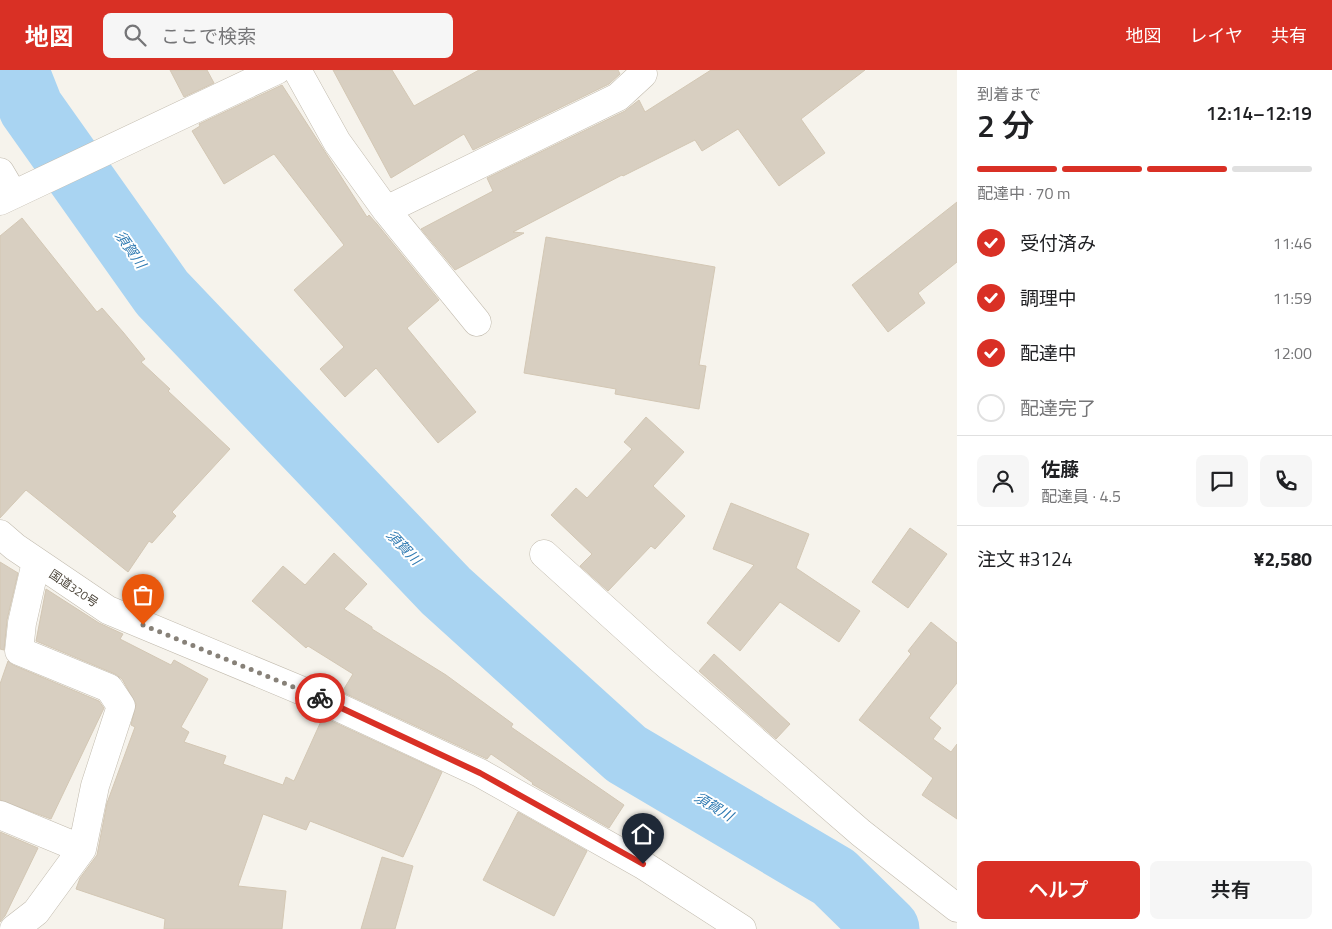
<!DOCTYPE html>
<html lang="ja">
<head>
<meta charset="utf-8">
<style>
	:root { --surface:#fff; --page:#f6f6f6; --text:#202124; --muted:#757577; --line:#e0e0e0; --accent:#d93025 }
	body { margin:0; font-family:"Titillium Web","Noto Sans JP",sans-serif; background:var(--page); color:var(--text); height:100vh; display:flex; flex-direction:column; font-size:19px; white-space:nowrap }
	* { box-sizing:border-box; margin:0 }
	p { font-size:16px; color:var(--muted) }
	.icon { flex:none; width:28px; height:28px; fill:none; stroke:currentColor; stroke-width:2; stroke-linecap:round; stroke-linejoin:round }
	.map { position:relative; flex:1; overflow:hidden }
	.panel { display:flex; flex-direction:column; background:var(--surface); width:375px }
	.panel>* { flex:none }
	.pin { position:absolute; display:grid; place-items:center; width:42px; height:42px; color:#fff; margin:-51px -21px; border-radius:50% 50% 50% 0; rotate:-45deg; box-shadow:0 0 5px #0007 }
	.pin .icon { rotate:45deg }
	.courier { position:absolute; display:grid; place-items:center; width:50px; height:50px; margin:-25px; border:4px solid #d93025; border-radius:50%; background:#fff; color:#222; box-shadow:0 1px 6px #0007 }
	.head em { font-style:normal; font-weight:600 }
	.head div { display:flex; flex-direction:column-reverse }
	.head { display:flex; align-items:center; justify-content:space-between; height:85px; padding:0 20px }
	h1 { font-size:32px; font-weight:600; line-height:38px }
	.bar { display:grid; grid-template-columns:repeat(4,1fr); gap:8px 5px; align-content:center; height:60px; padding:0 20px }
	.bar i { height:6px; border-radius:4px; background:var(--line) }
	.bar .on { background:var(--accent) }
	.bar p { grid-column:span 4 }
	.line { display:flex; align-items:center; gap:12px; padding:0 20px; border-top:1px solid var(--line) }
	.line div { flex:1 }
	.round { display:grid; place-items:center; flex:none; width:52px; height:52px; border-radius:8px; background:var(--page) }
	ol { padding:0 20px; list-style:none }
	li { display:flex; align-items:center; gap:15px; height:55px }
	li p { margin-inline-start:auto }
	li .icon { padding:5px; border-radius:50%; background:var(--accent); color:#fff; stroke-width:4 }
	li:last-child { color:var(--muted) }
	li i { width:28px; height:28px; border:2px solid var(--line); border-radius:50% }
	.action { display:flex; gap:10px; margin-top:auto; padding:10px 20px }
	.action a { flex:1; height:58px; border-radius:8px; background:var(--accent); color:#fff; font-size:20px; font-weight:600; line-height:58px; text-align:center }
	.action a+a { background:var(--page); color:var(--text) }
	header { display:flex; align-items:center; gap:30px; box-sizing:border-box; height:70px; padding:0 25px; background:var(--accent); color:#fff }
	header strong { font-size:24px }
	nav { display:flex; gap:28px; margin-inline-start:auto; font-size:18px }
	.search { width:350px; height:45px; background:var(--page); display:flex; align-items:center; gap:12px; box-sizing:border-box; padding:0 18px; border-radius:8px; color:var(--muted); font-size:19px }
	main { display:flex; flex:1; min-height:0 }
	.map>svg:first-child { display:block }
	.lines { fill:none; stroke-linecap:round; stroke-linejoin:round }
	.river { stroke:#a9d4f2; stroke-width:65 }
	.building { fill:#d8cfc1; stroke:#d3c7b4 }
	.minor-casing { stroke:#c2bbae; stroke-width:29 }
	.minor { stroke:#fff; stroke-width:28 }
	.done { stroke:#878178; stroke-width:5; stroke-dasharray:0 9 }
	.route { stroke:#d93025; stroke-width:6 }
	.labels { text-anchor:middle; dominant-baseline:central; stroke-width:4; stroke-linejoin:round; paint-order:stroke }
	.street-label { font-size:12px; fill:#4b4439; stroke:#fff }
	.water-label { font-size:14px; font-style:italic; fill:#2e7ab2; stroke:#fff }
</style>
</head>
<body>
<header>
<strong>地図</strong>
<div class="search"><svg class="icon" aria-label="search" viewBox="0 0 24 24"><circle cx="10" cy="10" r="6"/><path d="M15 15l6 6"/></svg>ここで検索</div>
<nav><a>地図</a><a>レイヤ</a><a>共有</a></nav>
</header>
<main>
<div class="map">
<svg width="957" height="859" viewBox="0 0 957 859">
	<rect width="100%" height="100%" fill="#f6f3ec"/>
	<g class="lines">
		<path class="river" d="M16,0L31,38L162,223L446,521L626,684L834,807L887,859"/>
	</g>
	<path class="building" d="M170,0H207L214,13L184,27Z
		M333,0H392L414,36L479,0H618L620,4L609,14L473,80L464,64L391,108Z
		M711,0H865L801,49L825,83L779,116L738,59L702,81L695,70L623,106L622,105L513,162L524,163L455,200L421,159L493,121L487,108L625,41L639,30L645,42Z
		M282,15L367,147L369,145L377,154L439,230L407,258L476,342L438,373L376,298L345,327L320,299L344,277L294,220L344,175L274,84L224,114L192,61L200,56L199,54Z
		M957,132V192L918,223L925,233L888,262L852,215Z
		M22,148L97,242L102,238L123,262L145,289L141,292L170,319L168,321L230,379L172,442L176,446L152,473L149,471L128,502L26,420L0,448V166Z
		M546,167L715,197L699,295L706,296L699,339L615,324L616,319L524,303Z
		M646,347L684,382L653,416L685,446L655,479L651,476L608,521L580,496L592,484L551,445L576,418L587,428L632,379L624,372Z
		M731,433L809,464L796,498L860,541L839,572L780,532L740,581L707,553L754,495L713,479Z
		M910,458L947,484L908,538L872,512Z
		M334,483L367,514L344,539L372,557V559L446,605L513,654L511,657L624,735L609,758L532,714L533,713L491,684L487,689L342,622L353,604L308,576L306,578L252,531L283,496L305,515Z
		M0,492L18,503L7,550L4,580L0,579Z
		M46,519L99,553L123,564L120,569L171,595L174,590L208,609L181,657L189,662L184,672L226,686L223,694L283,715L286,707L294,711L322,649L325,648L442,702L403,787L310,751L306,760L263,744L238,816L286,821L282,859H164L165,849L76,819L80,808L97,785L107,733L135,657L131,655L136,634L122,609L115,604L36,571Z
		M931,552L957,573V613L929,648L941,658L933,669L951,682L957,674V749L922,725L933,708L859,650L911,584L908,581Z
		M714,584L790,654L776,669L699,601Z
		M8,591L13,595L99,631L104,638L51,749L0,730V614Z
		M518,742L587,781L554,846L483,810Z
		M0,762L38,778L5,846L0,852Z
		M382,787L413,796L395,859H361Z"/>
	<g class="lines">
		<defs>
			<path id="minor" d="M297,0L337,72L386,140L477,252
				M0,102L13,124
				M0,131L277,0
				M386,140L618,27L643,4L641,0
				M0,464L15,477L108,540L312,625L480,703L643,795L742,859
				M544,484L658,587L861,763L957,838
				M0,745L82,779
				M14,859L36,842L82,779L95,716L121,636L109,618L19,581L22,553L36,492"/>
		</defs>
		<use href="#minor" class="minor-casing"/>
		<use href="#minor" class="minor"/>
	</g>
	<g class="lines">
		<path class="done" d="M143,555L320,628"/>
		<path class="route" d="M320,628L480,703L643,794"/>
	</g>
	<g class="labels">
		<g class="street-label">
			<text transform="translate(74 518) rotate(34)">国道320号</text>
		</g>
		<g class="water-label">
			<text transform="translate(131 179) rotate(55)">須賀川</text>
			<text transform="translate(404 477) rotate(46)">須賀川</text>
			<text transform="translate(714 736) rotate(31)">須賀川</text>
		</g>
	</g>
</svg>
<div class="pin" style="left:143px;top:555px;background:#ea580c"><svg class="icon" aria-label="bag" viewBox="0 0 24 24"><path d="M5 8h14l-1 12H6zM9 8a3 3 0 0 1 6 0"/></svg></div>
<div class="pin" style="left:643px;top:794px;background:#1f2937"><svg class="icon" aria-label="home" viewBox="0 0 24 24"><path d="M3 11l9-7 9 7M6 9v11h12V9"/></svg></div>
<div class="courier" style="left:320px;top:628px"><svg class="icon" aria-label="bike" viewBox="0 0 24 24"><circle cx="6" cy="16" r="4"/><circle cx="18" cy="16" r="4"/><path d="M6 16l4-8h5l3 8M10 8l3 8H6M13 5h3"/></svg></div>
</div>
<section class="panel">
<div class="head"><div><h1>2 分</h1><p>到着まで</p></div><em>12:14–12:19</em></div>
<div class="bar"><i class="on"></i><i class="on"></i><i class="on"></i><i></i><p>配達中 · 70 m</p></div>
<ol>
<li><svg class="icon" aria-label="check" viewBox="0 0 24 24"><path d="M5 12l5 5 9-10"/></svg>受付済み<p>11:46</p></li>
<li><svg class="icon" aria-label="check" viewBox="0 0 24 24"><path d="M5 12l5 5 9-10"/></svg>調理中<p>11:59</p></li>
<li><svg class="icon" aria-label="check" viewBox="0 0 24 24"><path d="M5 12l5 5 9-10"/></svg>配達中<p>12:00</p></li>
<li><i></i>配達完了</li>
</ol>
<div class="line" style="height:90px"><a class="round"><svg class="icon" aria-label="person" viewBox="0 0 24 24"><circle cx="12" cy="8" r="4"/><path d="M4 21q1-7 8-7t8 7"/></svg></a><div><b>佐藤</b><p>配達員 · 4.5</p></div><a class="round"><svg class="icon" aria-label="chat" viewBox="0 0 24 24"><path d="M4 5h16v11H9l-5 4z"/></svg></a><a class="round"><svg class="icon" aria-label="phone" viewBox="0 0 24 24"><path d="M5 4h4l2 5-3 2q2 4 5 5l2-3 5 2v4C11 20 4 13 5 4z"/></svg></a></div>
<div class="line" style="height:65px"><div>注文 #3124</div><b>¥2,580</b></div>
<div class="action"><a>ヘルプ</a><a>共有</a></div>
</section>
</main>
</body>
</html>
